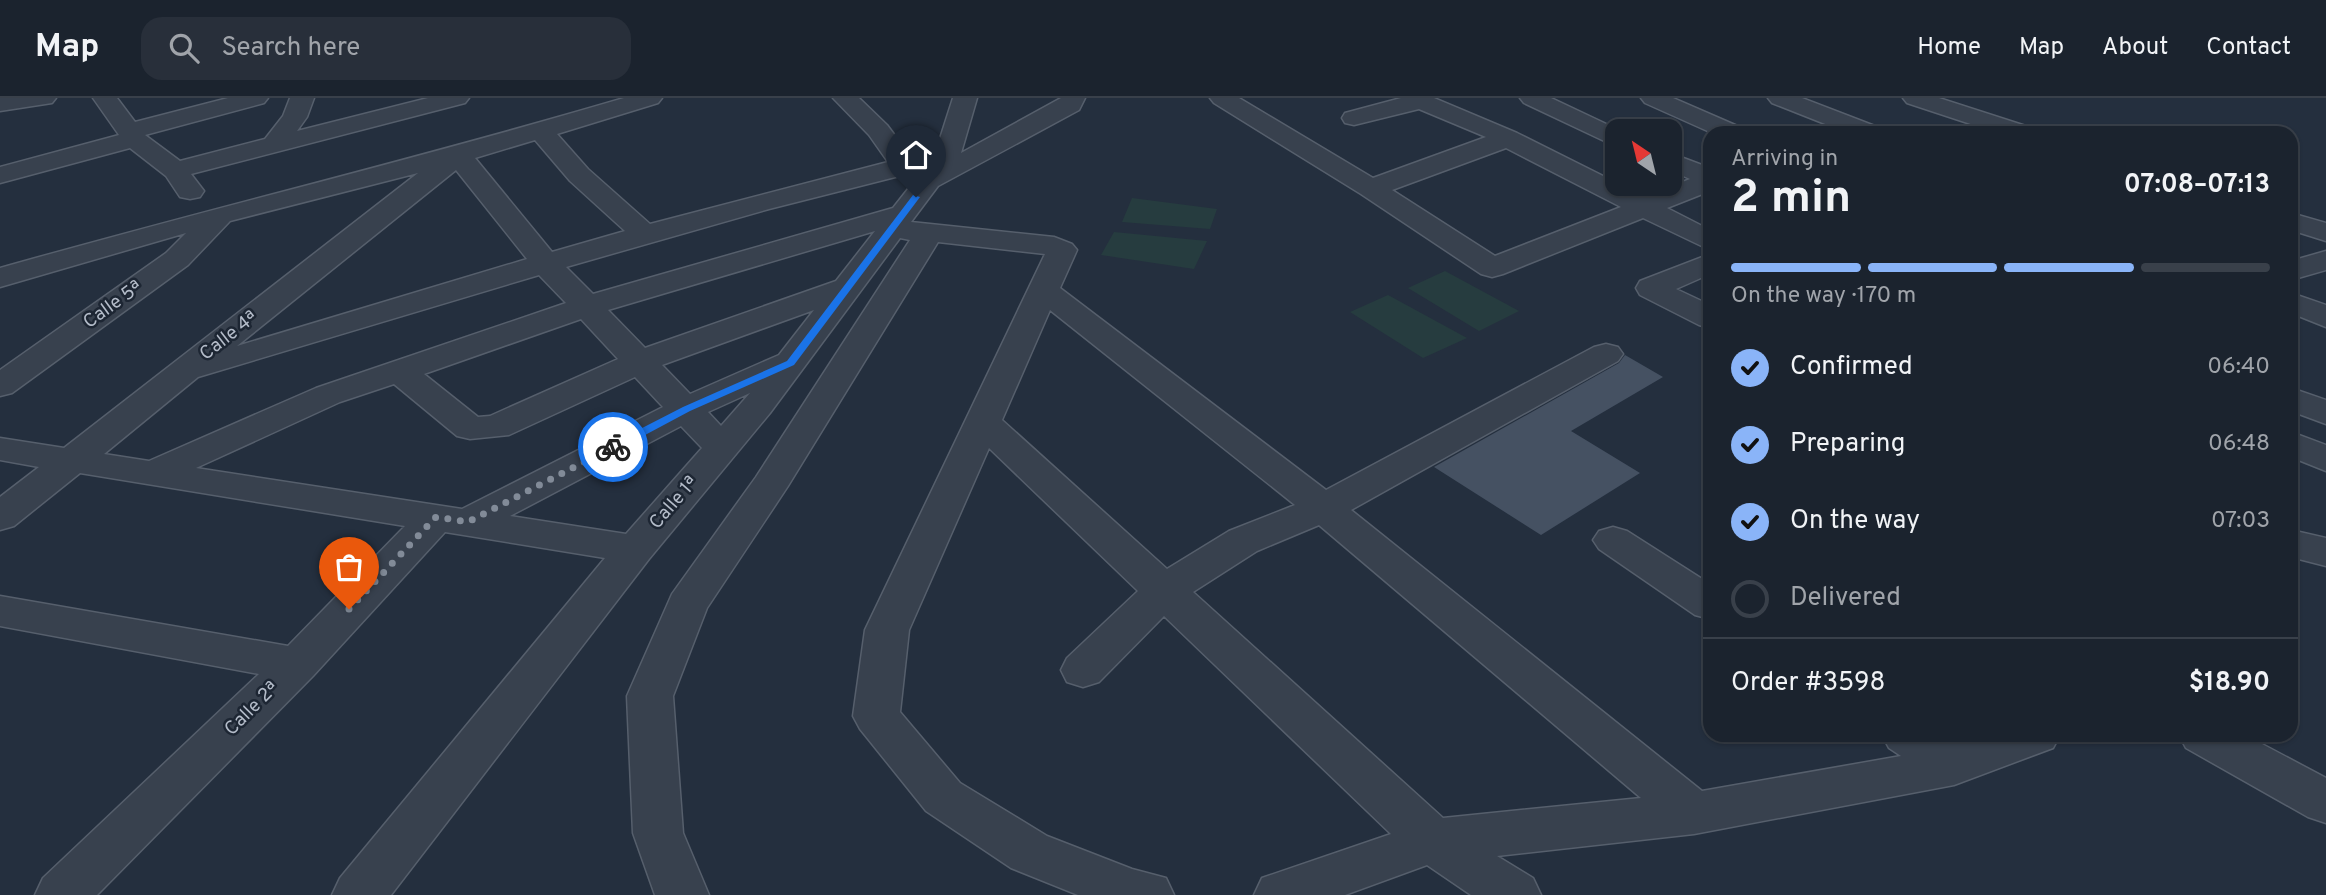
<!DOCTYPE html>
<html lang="en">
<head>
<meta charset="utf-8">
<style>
	:root { --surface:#1b232e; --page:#282f3a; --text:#f1f3f6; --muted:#a0a4aa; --line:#39404a; --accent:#8ab4f8 }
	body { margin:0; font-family:Overpass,sans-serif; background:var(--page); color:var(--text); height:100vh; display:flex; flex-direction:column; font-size:26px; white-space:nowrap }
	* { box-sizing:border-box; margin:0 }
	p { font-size:23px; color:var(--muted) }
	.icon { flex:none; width:38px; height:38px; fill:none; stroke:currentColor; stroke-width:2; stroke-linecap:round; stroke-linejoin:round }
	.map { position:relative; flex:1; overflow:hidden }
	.sheet { position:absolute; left:1703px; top:28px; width:595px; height:616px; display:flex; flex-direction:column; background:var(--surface); border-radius:21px; box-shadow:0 2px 5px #0004,0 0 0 2px var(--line) }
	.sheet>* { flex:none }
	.needle { width:46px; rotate:325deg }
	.fabs { position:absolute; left:1605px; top:21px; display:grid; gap:14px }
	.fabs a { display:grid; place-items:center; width:77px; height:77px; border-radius:14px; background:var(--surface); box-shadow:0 2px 5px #0004,0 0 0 2px var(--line); font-size:35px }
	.pin { position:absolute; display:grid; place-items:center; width:60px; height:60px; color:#fff; margin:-72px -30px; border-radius:50% 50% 50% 0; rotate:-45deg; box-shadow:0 0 7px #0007 }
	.pin .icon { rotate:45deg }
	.courier { position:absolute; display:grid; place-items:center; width:70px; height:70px; margin:-35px; border:5px solid #1a73e8; border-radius:50%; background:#fff; color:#222; box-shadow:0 2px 9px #0007 }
	.summary em { font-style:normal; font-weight:700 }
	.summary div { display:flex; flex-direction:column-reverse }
	.summary { display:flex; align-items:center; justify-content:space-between; height:119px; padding:0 28px }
	h1 { font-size:46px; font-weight:700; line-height:52px }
	.bar { display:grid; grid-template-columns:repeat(4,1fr); gap:10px 7px; align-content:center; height:84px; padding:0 28px }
	.bar i { height:9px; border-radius:5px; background:var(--line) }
	.bar .selected { background:var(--accent) }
	.bar p { grid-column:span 4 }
	.line { display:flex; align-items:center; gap:18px; padding:0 28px; border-top:2px solid var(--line) }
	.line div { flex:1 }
	ol { padding:0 28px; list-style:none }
	li { display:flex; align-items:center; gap:21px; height:77px }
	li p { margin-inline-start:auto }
	li .icon { padding:7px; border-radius:50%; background:var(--accent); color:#111; stroke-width:4 }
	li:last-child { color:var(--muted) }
	li i { width:38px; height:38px; border:4px solid var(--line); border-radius:50% }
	header { display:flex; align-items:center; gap:42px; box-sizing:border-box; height:98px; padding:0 35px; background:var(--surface); border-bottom:2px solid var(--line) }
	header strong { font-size:33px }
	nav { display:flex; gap:38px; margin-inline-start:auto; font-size:24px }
	.search { width:490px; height:63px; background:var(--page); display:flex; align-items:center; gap:18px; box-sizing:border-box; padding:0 24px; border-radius:21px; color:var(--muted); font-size:26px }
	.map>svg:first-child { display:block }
	.green { fill:#263c3f }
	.building { fill:#455162 }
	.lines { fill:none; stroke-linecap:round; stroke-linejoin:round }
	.minor-casing { stroke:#565f6c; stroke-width:3 }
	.minor { fill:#38414e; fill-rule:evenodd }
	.route { fill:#1a73e8 }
	.done { stroke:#828b98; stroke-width:7; stroke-dasharray:0 12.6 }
	.labels { text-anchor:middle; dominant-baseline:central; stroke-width:5; stroke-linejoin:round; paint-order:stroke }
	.street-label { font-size:19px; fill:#b4bcc9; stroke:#1d2633 }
</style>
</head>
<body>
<header>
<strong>Map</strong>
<div class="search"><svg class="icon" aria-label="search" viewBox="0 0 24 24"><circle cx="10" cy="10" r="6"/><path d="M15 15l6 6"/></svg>Search here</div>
<nav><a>Home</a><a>Map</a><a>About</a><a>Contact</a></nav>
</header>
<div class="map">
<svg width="2326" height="797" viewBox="0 0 2326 797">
	<rect width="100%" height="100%" fill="#242f3e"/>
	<path class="green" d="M1132,100L1217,111L1210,131L1122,124Z
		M1114,134L1207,143L1194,171L1101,157Z
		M1445,173L1519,213L1479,233L1408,190Z
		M1388,197L1467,240L1423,260L1350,214Z"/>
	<path class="building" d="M1625,257L1663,279L1571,333L1640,375L1541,437L1434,369L1619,265Z"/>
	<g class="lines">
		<defs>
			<path id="minor" d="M0,0H56L52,5L0,13Z
				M93,0H117L135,24L228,0H268L264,5L145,37L180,63L265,41L283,18L290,0H314L307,19L297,33L428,0H469L465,5L191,76L204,93L200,99L190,101L180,99L166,78L130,50L0,85V69L119,37Z
				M624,0H662L658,5L557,36L588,71L650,126L888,64L869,37L833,0H859L887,27L911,59L936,53L953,0H977L961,55L1061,0H1085L1079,12L938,88L911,124L1054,139L1072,146L1077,152L1060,190L1326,392L1594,249L1606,246L1618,249L1623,256L1618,263L1351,412L1702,693L1901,658L1889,650L1882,637H1944L1958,646L1984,637H2060L2053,650L1954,687L1694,736L1497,758L1533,780L1541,797H1471L1427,767L1345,797H1254L1262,780L1391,736L1164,518L1099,584L1083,589L1067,584L1061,572L1067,560L1138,493L989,350L909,532L900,614L960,685L1047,738L1132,771L1166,780L1174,797H1078L1011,770L926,713L860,631L853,618L865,532L1045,156L938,144L788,388L707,510L673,598L683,735L709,797H655L633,735L627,598L672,496L756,379L910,142L900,140L770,315L649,461L391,797H332L340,780L605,460L445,434L313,578L97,797H35L43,780L259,576L0,528V498L288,548L405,428L80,375L14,428L0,432V399L39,369L0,362V340L64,350L418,75L230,123L188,167L12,295L0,298V272L166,155L186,135L0,189V170C208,111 418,61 624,0ZM535,42L570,83L625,133L552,154L475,60ZM456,72L527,161L237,248ZM923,72L893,110L593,196L566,169L769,111ZM875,133L836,183L645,250L608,212ZM539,177L566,205L316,290L149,363L104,356L198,279ZM814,212L779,257L690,296L662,267ZM1050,212L1295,407L1229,433L1167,471L1002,322ZM581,221L618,261L490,318L478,319L424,276ZM635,279L663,309L462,411L196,370L340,304L394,286L457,338L470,341L509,337ZM750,295L721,328L708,314ZM681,328L702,350L626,436L510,418ZM1319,427L1641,700L1443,720L1193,494L1257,453Z
				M1210,0H1239L1373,80L1486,39L1419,11L1354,27L1345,25L1342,20L1345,15L1401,0H1434L1517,35L1645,99L1690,81L1670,72V55L1710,70V93L1667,110L1710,132V152L1643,120L1503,176L1492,179L1481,176L1361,96L1214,5ZM1506,50L1621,109L1495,158L1392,92Z
				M1520,0H1551L1621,33H1617V49L1524,5Z
				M1641,0H1673L1742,30L1746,35H1712L1645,5Z
				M1768,0H1802L1880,30L1884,35H1848L1772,5Z
				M1903,0H1939L2032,30L2036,35H1998L1907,5Z
				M2291,115L2326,125V143L2291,132Z
				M2326,153V172L2291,182V163Z
				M1710,156V176L1676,191L1710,207V230L1699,227L1640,197L1636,190L1640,183Z
				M2291,195L2326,207V229L2291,215Z
				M2291,290L2326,302V326L2291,313Z
				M2291,334L2326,347V373L2291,359Z
				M1613,429L1627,433L1710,486V521L1695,517L1599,451L1593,442L1599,433Z
				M2291,432L2326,440V468L2291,459Z
				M2179,637H2245L2326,680V725L2308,719L2186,650Z"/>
		</defs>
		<use href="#minor" class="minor-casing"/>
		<use href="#minor" class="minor"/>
	</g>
	<path class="route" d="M913,97L920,99L794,267L690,313L617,352H609V347L683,309L787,263Z"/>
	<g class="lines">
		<path class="done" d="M349,511L436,419L468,424L613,349"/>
	</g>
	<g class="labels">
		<g class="street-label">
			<text transform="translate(113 207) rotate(-36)">Calle 5ª</text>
			<text transform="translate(229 238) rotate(-38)">Calle 4ª</text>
			<text transform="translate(674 405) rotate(-49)">Calle 1ª</text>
			<text transform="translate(252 611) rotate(-45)">Calle 2ª</text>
		</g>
	</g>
</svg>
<div class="fabs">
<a><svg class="needle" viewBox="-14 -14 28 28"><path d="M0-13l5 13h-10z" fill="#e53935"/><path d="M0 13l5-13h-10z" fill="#a0a4aa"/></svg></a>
</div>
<div class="pin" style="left:349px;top:511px;background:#ea580c"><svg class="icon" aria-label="bag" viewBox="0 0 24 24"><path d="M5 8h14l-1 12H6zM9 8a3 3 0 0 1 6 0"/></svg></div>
<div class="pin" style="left:916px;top:99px;background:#1f2937"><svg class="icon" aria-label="home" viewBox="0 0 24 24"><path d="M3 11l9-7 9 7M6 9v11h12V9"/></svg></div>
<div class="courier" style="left:613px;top:349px"><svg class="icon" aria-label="bike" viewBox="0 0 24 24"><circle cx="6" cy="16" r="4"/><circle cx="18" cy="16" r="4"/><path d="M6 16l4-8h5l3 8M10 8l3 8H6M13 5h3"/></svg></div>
<section class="sheet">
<div class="summary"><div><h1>2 min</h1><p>Arriving in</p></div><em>07:08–07:13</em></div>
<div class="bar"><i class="selected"></i><i class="selected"></i><i class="selected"></i><i></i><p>On the way · 170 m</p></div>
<ol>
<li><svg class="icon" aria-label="check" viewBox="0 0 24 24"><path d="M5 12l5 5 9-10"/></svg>Confirmed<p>06:40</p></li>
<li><svg class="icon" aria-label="check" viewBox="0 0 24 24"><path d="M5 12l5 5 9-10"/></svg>Preparing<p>06:48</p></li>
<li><svg class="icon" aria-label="check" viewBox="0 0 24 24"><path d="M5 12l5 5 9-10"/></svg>On the way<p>07:03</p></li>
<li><i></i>Delivered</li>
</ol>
<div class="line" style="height:91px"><div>Order #3598</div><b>$18.90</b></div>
</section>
</div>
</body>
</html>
